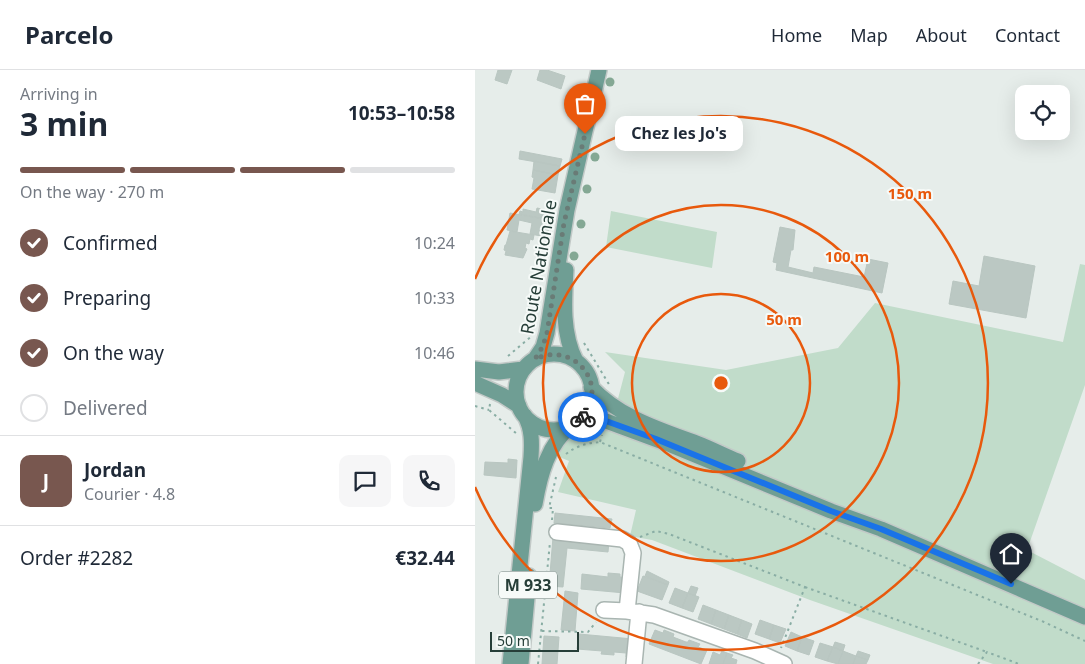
<!DOCTYPE html>
<html lang="en">
<head>
<meta charset="utf-8">
<style>
	:root { --surface:#fff; --page:#f6f6f7; --text:#1f2937; --muted:#747a83; --line:#e0e1e3; --accent:#78574f }
	body { margin:0; font-family:"Noto Sans",sans-serif; background:var(--page); color:var(--text); height:100vh; display:flex; flex-direction:column; font-size:19px; white-space:nowrap }
	* { box-sizing:border-box; margin:0 }
	p { font-size:16px; color:var(--muted) }
	.icon { flex:none; width:28px; height:28px; fill:none; stroke:currentColor; stroke-width:2; stroke-linecap:round; stroke-linejoin:round }
	.map { position:relative; flex:1; overflow:hidden }
	.side { display:flex; flex-direction:column; background:var(--surface); width:475px }
	.side>* { flex:none }
	.fabs { position:absolute; left:540px; top:15px; display:grid; gap:10px }
	.fabs a { display:grid; place-items:center; width:55px; height:55px; border-radius:10px; background:var(--surface); box-shadow:0 5px 20px #0002; font-size:25px }
	.scale { position:absolute; left:15px; bottom:12px; width:89px; box-sizing:border-box; padding-left:5px; border:2px solid #263e38; border-top:0; font-size:14px; line-height:18px; white-space:nowrap; color:#263e38; -webkit-text-stroke:4px #f6faf8; paint-order:stroke }
	.pin { position:absolute; display:grid; place-items:center; width:42px; height:42px; color:#fff; margin:-51px -21px; border-radius:50% 50% 50% 0; rotate:-45deg; box-shadow:0 0 5px #0007 }
	.pin .icon { rotate:45deg }
	.courier { position:absolute; display:grid; place-items:center; width:50px; height:50px; margin:-25px; border:4px solid #1a73e8; border-radius:50%; background:#fff; color:#222; box-shadow:0 1px 6px #0007 }
	.bubble { position:absolute; height:35px; border-radius:10px; background:var(--surface); box-shadow:0 5px 20px #0002; font-size:16px; font-weight:700; line-height:35px; text-align:center }
	.headline em { font-style:normal; font-weight:700 }
	.headline div { display:flex; flex-direction:column-reverse }
	.headline { display:flex; align-items:center; justify-content:space-between; height:85px; padding:0 20px }
	h1 { font-size:32px; font-weight:700; line-height:38px }
	.bar { display:grid; grid-template-columns:repeat(4,1fr); gap:8px 5px; align-content:center; height:60px; padding:0 20px }
	.bar i { height:6px; border-radius:4px; background:var(--line) }
	.bar .current { background:var(--accent) }
	.bar p { grid-column:span 4 }
	.line { display:flex; align-items:center; gap:12px; padding:0 20px; border-top:1px solid var(--line) }
	.line div { flex:1 }
	.round { display:grid; place-items:center; flex:none; width:52px; height:52px; border-radius:10px; background:var(--page) }
	ol { padding:0 20px; list-style:none }
	li { display:flex; align-items:center; gap:15px; height:55px }
	li p { margin-inline-start:auto }
	li .icon { padding:5px; border-radius:50%; background:var(--accent); color:#fff; stroke-width:4 }
	li:last-child { color:var(--muted) }
	li i { width:28px; height:28px; border:2px solid var(--line); border-radius:50% }
	header { display:flex; align-items:center; gap:30px; box-sizing:border-box; height:70px; padding:0 25px; background:var(--surface); border-bottom:1px solid var(--line) }
	header strong { font-size:24px }
	nav { display:flex; gap:28px; margin-inline-start:auto; font-size:18px }
	main { display:flex; flex:1; min-height:0 }
	.map>svg:first-child { display:block }
	.green { fill:#c1dcca }
	.building { fill:#bbc8c3; stroke:#b9c6c1 }
	.lines { fill:none; stroke-linecap:round; stroke-linejoin:round }
	.minor-casing { stroke:#a9b5b1; stroke-width:18 }
	.major-casing { stroke:#c2c9c7; stroke-width:18 }
	.path { stroke:#89ada4; stroke-width:2; stroke-dasharray:2.5 4; stroke-linecap:butt }
	.minor { stroke:#fff; stroke-width:15 }
	.major { stroke:#6f9e94; stroke-width:15 }
	.tree { fill:#84a894 }
	.done { stroke:#697b76; stroke-width:5; stroke-dasharray:0 9 }
	.route { stroke:#1a73e8; stroke-width:6 }
	.ring { fill:none; stroke:#e8590c; stroke-width:2.5 }
	.labels { text-anchor:middle; dominant-baseline:central; stroke-width:4; stroke-linejoin:round; paint-order:stroke }
	.shield { fill:#f6faf8; stroke:#647672; stroke-width:1 }
	.shield-label { font-size:16px; font-weight:bold; fill:#263e38 }
	.street-label { font-size:18px; fill:#263e38; stroke:#f6faf8 }
	.centre { fill:#e8590c; stroke:#f6faf8; stroke-width:2.5 }
	.ring-label { font-size:15px; text-anchor:middle; font-weight:bold; fill:#e8590c; stroke:#f6faf8; stroke-width:4; stroke-linejoin:round; paint-order:stroke }
</style>
</head>
<body>
<header>
<strong>Parcelo</strong>
<nav><a>Home</a><a>Map</a><a>About</a><a>Contact</a></nav>
</header>
<main>
<section class="side">
<div class="headline"><div><h1>3 min</h1><p>Arriving in</p></div><em>10:53–10:58</em></div>
<div class="bar"><i class="current"></i><i class="current"></i><i class="current"></i><i></i><p>On the way · 270 m</p></div>
<ol>
<li><svg class="icon" aria-label="check" viewBox="0 0 24 24"><path d="M5 12l5 5 9-10"/></svg>Confirmed<p>10:24</p></li>
<li><svg class="icon" aria-label="check" viewBox="0 0 24 24"><path d="M5 12l5 5 9-10"/></svg>Preparing<p>10:33</p></li>
<li><svg class="icon" aria-label="check" viewBox="0 0 24 24"><path d="M5 12l5 5 9-10"/></svg>On the way<p>10:46</p></li>
<li><i></i>Delivered</li>
</ol>
<div class="line" style="height:90px"><b class="round" style="background:var(--accent);color:#fff">J</b><div><b>Jordan</b><p>Courier · 4.8</p></div><a class="round"><svg class="icon" aria-label="chat" viewBox="0 0 24 24"><path d="M4 5h16v11H9l-5 4z"/></svg></a><a class="round"><svg class="icon" aria-label="phone" viewBox="0 0 24 24"><path d="M5 4h4l2 5-3 2q2 4 5 5l2-3 5 2v4C11 20 4 13 5 4z"/></svg></a></div>
<div class="line" style="height:65px"><div>Order #2282</div><b>€32.44</b></div>
</section>
<div class="map">
<svg width="610" height="594" viewBox="0 0 610 594">
	<rect width="100%" height="100%" fill="#e6edea"/>
	<path class="green" d="M136,141L242,162L237,198L131,177Z
		M605,194L610,195V315L552,480L610,510V594H518L335,530L177,470L155,466L161,440L83,422L94,391L82,386L95,363L117,357L135,359L150,302L130,282L251,300L363,278L400,233L588,272Z"/>
	<path class="building" d="M23,0H37L32,14L20,10Z
		M65,0H72L90,6L86,19L62,10Z
		M45,81L87,89L85,96L44,89Z
		M59,91L85,96L83,105L58,100Z
		M58,100L83,105L80,123L57,119L59,108L57,107Z
		M62,138L77,141L75,150L44,144L45,141L48,142V139L61,142Z
		M35,143L75,150L72,167L55,164L57,153L44,150L42,162L32,160Z
		M305,157L320,160L318,180H316L313,197L338,203L339,197L389,207L393,189L413,193L407,223L301,200L302,193L298,192Z
		M35,161L59,165L58,170L55,169L54,174L51,173L50,178L52,179L48,188L30,185L31,181L29,180L30,175H31Z
		M509,186L560,196L551,248L474,234L478,211L504,216Z
		M33,389L42,390L41,408L9,405L10,392L33,393Z
		M80,443L137,449L135,458L79,453Z
		M78,467L134,472L133,482L92,478L88,517L74,516Z
		M172,501L194,512L193,515L170,506Z
		M133,503L145,504V507L152,508L150,523L106,519L107,504L133,507Z
		M168,506L193,515L187,530L162,521Z
		M216,516L223,518L220,526L213,523Z
		M200,518L213,523L207,538L194,533Z
		M90,521L103,523L100,561L86,560Z
		M213,523L224,527L218,542L207,538Z
		M228,535L241,540L236,554L223,549Z
		M241,540L254,545L249,559L236,554Z
		M254,545L267,550L262,564L249,559Z
		M267,550L277,554L272,568L262,564Z
		M285,550L299,555L294,569L280,564Z
		M299,555L311,559L305,573L294,569Z
		M180,560L188,563L189,560L199,564L198,567L211,572H213L214,570L225,574L223,577L232,580L226,594L174,574Z
		M316,562L327,567L322,581L310,576Z
		M104,564L158,569L157,587H151V583L139,582V585L126,584L127,581L102,579Z
		M69,566L84,567L82,594H67Z
		M327,567L339,571L334,585L322,581Z
		M360,572L370,575L368,581L358,577Z
		M345,573L358,577L352,591L340,587Z
		M358,577L368,581L363,594L352,591Z
		M247,581L252,583L248,594H234L238,582L245,585Z
		M368,581L381,586L378,594H363Z
		M383,581L395,585L393,590L381,586Z
		M252,583L258,585L256,588L262,590L261,594H248Z
		M381,586L393,590L391,594H378Z"/>
	<g class="lines">
		<defs>
			<path id="minor" d="M82,462L147,469L154,473L158,483L152,541
				M129,540L152,541L179,545L280,581L309,594
				M159,594L164,542"/>
			<path id="major" d="M91,200C89,231 87,264 101,291
				M41 322a38 38 0 1 1 76 0a38 38 0 1 1-76 0Z
				M60,289L68,277L72,263L92,140L124,0
				M0,299L24,302L48,299
				M0,313L27,325L44,336
				M116,317C145,348 186,360 224,374C237,379 250,386 263,391
				M103,351L114,350L131,351L196,375L356,441L406,459L610,547
				M60,434C65,405 73,374 96,356
				M35,594L56,387C57,372 57,359 50,346
				M46,594L54,506"/>
		</defs>
		<use href="#minor" class="minor-casing"/>
		<use href="#major" class="major-casing"/>
		<path class="path" d="M109,273L135,316
			M33,286L58,265
			M15,334L14,340L42,364
			M0,336L14,340
			M125,372L127,365
			M91,384C101,376 112,373 125,372L569,552L610,571
			M77,450L78,438H74L81,407
			M165,467L181,461L194,464L330,517L306,578
			M330,517L512,582
			M67,561L113,562L121,552
			M63,594L75,472
			M503,594L512,582L544,594"/>
		<use href="#minor" class="minor"/>
		<use href="#major" class="major"/>
	</g>
	<g class="tree">
		<circle cx="135" cy="12" r="4.5"/>
		<circle cx="120" cy="87" r="4.5"/>
		<circle cx="112" cy="119" r="4.5"/>
		<circle cx="106" cy="154" r="4.5"/>
		<circle cx="99" cy="186" r="4.5"/>
	</g>
	<g class="lines">
		<path class="done" d="M108,347C134,313 99,271 60,289L68,276L72,263L89,153L110,64"/>
		<path class="route" d="M108,347L102,351L114,350L131,351L181,369L356,441L406,459L536,514"/>
	</g>
	<g class="ring">
		<circle cx="246" cy="313" r="89"/>
		<circle cx="246" cy="313" r="178"/>
		<path d="M0 209A267 267 0 1 1 0 417"/>
	</g>
	<g class="labels">
		<rect class="shield" x="24" y="501.5" width="58" height="27" rx="4"/>
		<g class="shield-label">
			<text x="53" y="515">M 933</text>
		</g>
		<g class="street-label">
			<text transform="translate(63 197) rotate(-80)">Route Nationale</text>
		</g>
	</g>
	<circle cx="246" cy="313" r="8" class="centre"/>
	<g class="ring-label">
		<text x="435" y="129">150 m</text>
		<text x="372" y="192">100 m</text>
		<text x="309" y="255">50 m</text>
	</g>
</svg>
<div class="fabs">
<a><svg class="icon" aria-label="locate" viewBox="0 0 24 24"><circle cx="12" cy="12" r="6"/><path d="M12 2v4M12 18v4M2 12h4M18 12h4"/></svg></a>
</div>
<div class="scale">50 m</div>
<div class="pin" style="left:110px;top:64px;background:#ea580c"><svg class="icon" aria-label="bag" viewBox="0 0 24 24"><path d="M5 8h14l-1 12H6zM9 8a3 3 0 0 1 6 0"/></svg></div>
<div class="pin" style="left:536px;top:514px;background:#1f2937"><svg class="icon" aria-label="home" viewBox="0 0 24 24"><path d="M3 11l9-7 9 7M6 9v11h12V9"/></svg></div>
<div class="courier" style="left:108px;top:347px"><svg class="icon" aria-label="bike" viewBox="0 0 24 24"><circle cx="6" cy="16" r="4"/><circle cx="18" cy="16" r="4"/><path d="M6 16l4-8h5l3 8M10 8l3 8H6M13 5h3"/></svg></div>
<div class="bubble" style="left:140px;top:46px;width:128px">Chez les Jo's</div>
</div>
</main>
</body>
</html>
